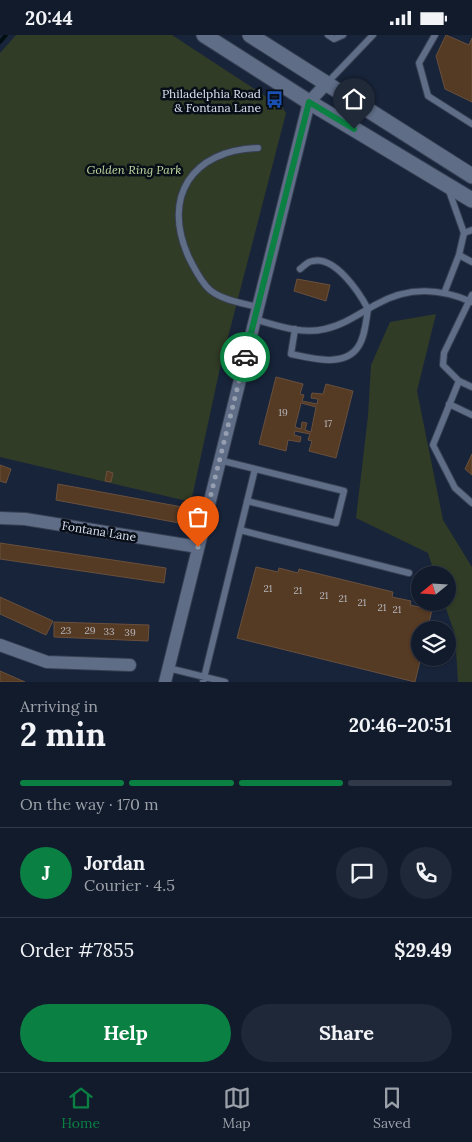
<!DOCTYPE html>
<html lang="en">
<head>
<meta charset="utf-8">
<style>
	:root { --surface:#121b2c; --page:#1f2838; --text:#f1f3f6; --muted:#9ca1a9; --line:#313948; --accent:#0b8043 }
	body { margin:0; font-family:Lora,serif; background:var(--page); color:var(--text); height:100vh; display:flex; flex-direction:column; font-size:19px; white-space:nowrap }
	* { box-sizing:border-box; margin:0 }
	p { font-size:16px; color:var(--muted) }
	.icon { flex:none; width:28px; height:28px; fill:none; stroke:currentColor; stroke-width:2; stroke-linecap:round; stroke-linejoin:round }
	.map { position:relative; height:647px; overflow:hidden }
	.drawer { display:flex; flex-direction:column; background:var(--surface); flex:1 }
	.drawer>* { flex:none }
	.needle { width:32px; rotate:252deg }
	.tools { position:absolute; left:411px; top:531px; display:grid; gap:10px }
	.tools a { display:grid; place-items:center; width:45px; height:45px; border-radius:50%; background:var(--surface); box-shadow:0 1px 4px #0004,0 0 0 1px var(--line); font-size:25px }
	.pin { position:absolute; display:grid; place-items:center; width:42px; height:42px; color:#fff; margin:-51px -21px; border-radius:50% 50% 50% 0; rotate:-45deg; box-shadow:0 0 5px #0007 }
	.pin .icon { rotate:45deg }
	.courier { position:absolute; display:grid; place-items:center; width:50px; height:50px; margin:-25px; border:4px solid #0b8043; border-radius:50%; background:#fff; color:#222; box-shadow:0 1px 6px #0007 }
	.headline em { font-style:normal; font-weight:700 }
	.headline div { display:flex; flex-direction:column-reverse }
	.headline { display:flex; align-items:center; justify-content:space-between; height:85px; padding:0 20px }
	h1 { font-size:32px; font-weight:700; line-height:38px }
	.bar { display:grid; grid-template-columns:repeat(4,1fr); gap:8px 5px; align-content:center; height:60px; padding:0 20px }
	.bar i { height:6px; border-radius:4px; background:var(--line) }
	.bar .active { background:var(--accent) }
	.bar p { grid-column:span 4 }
	.line { display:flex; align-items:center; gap:12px; padding:0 20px; border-top:1px solid var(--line) }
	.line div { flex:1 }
	.round { display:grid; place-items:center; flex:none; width:52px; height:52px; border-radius:26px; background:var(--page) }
	.cta { display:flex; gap:10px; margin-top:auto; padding:10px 20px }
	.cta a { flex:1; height:58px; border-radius:30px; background:var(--accent); color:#fff; font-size:20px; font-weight:700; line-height:58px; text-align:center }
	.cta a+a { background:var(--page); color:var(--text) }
	.status { display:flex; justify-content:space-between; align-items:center; height:35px; padding:0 25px; background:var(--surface); direction:ltr }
	.status svg { height:14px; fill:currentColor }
	.tab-bar { display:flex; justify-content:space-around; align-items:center; height:70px; border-top:1px solid var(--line); background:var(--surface); font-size:14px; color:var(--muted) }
	.tab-bar a { display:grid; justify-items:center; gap:2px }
	.tab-bar .active { color:var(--accent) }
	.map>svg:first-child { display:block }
	.green { fill:#313c26 }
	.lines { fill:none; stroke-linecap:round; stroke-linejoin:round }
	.stream { stroke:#000e11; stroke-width:4 }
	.building { fill:#553a24; stroke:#69503d; fill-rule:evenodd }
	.lane-casing { stroke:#374053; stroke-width:8 }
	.street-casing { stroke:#374053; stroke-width:14 }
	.secondary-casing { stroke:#374053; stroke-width:17 }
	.lane { stroke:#5f6d87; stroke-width:6 }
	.street { stroke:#5f6d87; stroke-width:12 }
	.secondary { stroke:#5f6d87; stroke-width:15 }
	.done { stroke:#959fb0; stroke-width:5; stroke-dasharray:0 9 }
	.route { stroke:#0b8043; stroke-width:6 }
	.labels { text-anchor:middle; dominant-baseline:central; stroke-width:5; stroke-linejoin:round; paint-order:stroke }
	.number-label { font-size:10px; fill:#b7b7bd }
	.poi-label { font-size:12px; fill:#d8e1f0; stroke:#080e17; text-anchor:end }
	.park-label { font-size:12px; font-style:italic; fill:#bdd89f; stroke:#080e17 }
	.street-label { font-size:12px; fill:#d8e1f0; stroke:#080e17 }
</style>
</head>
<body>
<div class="status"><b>20:44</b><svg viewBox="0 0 49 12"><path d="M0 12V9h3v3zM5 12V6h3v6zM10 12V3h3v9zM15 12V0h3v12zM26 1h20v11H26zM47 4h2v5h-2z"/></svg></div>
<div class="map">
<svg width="472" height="647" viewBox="0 0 472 647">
	<rect width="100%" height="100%" fill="#18243a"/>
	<path class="green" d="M16,0H172L282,72L286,78L220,333L191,467L0,422V18Z
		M436,279L417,356L443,485L472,532V647H458L455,599L444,568H448V540H435L428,518L356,483L368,381L371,330L390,287Z"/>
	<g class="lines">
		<path class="stream" d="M0,7L6,0"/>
	</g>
	<path class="building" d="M446,0L469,10L472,3V67L445,54L436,21Z
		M297,244L330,250L326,266L294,256Z
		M276,342L303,349L300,359L304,360L302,366L317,369L318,364L311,363L312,358L323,359L326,349L353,356L336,423L309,416L312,406L308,405L310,399L295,396L294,400L301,402L300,407L288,405L286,416L259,409ZM301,368L316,372L311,397L305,395L307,388L302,387L301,394L295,392Z
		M472,419V440L465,434Z
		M0,430L11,434L6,448L0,446Z
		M107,436L113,438L111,447L105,446Z
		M58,449L182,472L179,488L56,465Z
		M0,508L166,533L164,548L0,524Z
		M256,532L278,537L279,533L298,538L299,534L393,557L392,562L411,566L410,570L432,575L427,595H420L421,622L415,647L237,603Z
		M0,562L53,586L46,600L0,579Z
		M54,587L149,590L148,606L54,602Z
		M0,636L25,647H0Z"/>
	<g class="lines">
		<defs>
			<path id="lane" d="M328,0L334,4L343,0
				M435,0L419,28L428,61L472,89
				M327,48L373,0
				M464,198L472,195
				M459,220L472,227
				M445,256L459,220L464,198L448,153
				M472,260L444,318L443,330L459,346L433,410L455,453L472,468
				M257,272C242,268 222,265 210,255C200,246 195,234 189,223C161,162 192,115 258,113
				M254,284C276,290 302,300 325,294C344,290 360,278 377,269C409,251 440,253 472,267
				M295,294L291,319C310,323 344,333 358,312C365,302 366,286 368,274C359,257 335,221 313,226C308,226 304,231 300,234
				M459,346L472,352
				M449,369L472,380
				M219,425L344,456L336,488L247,466
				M240,495L409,538
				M168,633L225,647
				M203,647L255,434"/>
			<path id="street" d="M0,483L25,484L198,512
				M0,610L47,627L130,630
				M165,647L309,67L326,49"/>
			<path id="secondary" d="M204,0L309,67L472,165
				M250,0L472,141"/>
		</defs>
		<use href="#lane" class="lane-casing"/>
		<use href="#street" class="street-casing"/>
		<use href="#secondary" class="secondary-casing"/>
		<use href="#lane" class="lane"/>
		<use href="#street" class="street"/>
		<use href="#secondary" class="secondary"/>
	</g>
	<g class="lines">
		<path class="done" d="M198,512L245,322"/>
		<path class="route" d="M245,322L309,67L354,94"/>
	</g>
	<defs>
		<symbol id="bus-bare" viewBox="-9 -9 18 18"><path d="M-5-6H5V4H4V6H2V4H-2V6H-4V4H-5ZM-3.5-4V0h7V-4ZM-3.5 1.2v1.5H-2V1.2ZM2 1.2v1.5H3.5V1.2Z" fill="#1a4fb4" stroke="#080e17" stroke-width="2.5" paint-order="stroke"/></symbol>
	</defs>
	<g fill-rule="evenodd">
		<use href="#bus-bare" x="262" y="52" width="25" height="25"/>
	</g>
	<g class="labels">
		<g class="number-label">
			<text x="283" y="377">19</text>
			<text x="328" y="388">17</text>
			<text x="268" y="553">21</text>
			<text x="298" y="555">21</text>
			<text x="324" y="560">21</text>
			<text x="343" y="563">21</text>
			<text x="362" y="567">21</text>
			<text x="382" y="572">21</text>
			<text x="397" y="574">21</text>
			<text x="66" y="595">23</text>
			<text x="90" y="595">29</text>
			<text x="109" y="596">33</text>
			<text x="130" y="597">39</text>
		</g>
		<g class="poi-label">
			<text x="261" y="58">Philadelphia Road<tspan x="261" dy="14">&amp; Fontana Lane</tspan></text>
		</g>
		<g class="park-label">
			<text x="134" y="134">Golden Ring Park</text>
		</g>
		<g class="street-label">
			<text transform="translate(99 496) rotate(9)">Fontana Lane</text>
		</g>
	</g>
</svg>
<div class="tools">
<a><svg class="needle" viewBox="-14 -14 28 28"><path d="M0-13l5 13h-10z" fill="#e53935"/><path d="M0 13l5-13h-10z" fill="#9ca1a9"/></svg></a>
<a><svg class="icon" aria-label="layers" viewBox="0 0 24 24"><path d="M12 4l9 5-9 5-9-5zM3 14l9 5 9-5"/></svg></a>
</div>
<div class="pin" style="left:198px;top:512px;background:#ea580c"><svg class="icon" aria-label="bag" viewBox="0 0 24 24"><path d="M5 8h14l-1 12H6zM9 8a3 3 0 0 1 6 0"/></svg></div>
<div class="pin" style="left:354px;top:94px;background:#1f2937"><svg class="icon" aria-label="home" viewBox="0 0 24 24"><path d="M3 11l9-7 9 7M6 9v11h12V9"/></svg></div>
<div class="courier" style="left:245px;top:322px"><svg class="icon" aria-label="car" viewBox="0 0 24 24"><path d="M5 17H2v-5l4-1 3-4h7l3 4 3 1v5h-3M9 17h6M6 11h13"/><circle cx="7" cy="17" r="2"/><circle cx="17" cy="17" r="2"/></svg></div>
</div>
<section class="drawer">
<div class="headline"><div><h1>2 min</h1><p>Arriving in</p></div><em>20:46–20:51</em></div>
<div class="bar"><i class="active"></i><i class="active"></i><i class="active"></i><i></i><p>On the way · 170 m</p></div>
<div class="line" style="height:90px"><b class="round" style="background:var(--accent);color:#fff">J</b><div><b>Jordan</b><p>Courier · 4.5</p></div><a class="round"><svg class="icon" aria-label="chat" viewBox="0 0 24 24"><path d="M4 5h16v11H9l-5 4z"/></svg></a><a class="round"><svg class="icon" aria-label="phone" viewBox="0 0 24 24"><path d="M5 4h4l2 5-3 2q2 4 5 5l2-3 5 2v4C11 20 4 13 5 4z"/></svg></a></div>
<div class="line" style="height:65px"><div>Order #7855</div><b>$29.49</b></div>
<div class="cta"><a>Help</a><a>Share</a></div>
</section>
<nav class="tab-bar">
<a class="active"><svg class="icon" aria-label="home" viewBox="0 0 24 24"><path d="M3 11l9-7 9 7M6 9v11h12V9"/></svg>Home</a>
<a><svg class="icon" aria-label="map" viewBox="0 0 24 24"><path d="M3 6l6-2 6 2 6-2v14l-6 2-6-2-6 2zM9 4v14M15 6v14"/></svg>Map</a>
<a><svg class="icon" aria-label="saved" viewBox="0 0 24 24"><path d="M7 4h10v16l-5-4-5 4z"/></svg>Saved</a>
</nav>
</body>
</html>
